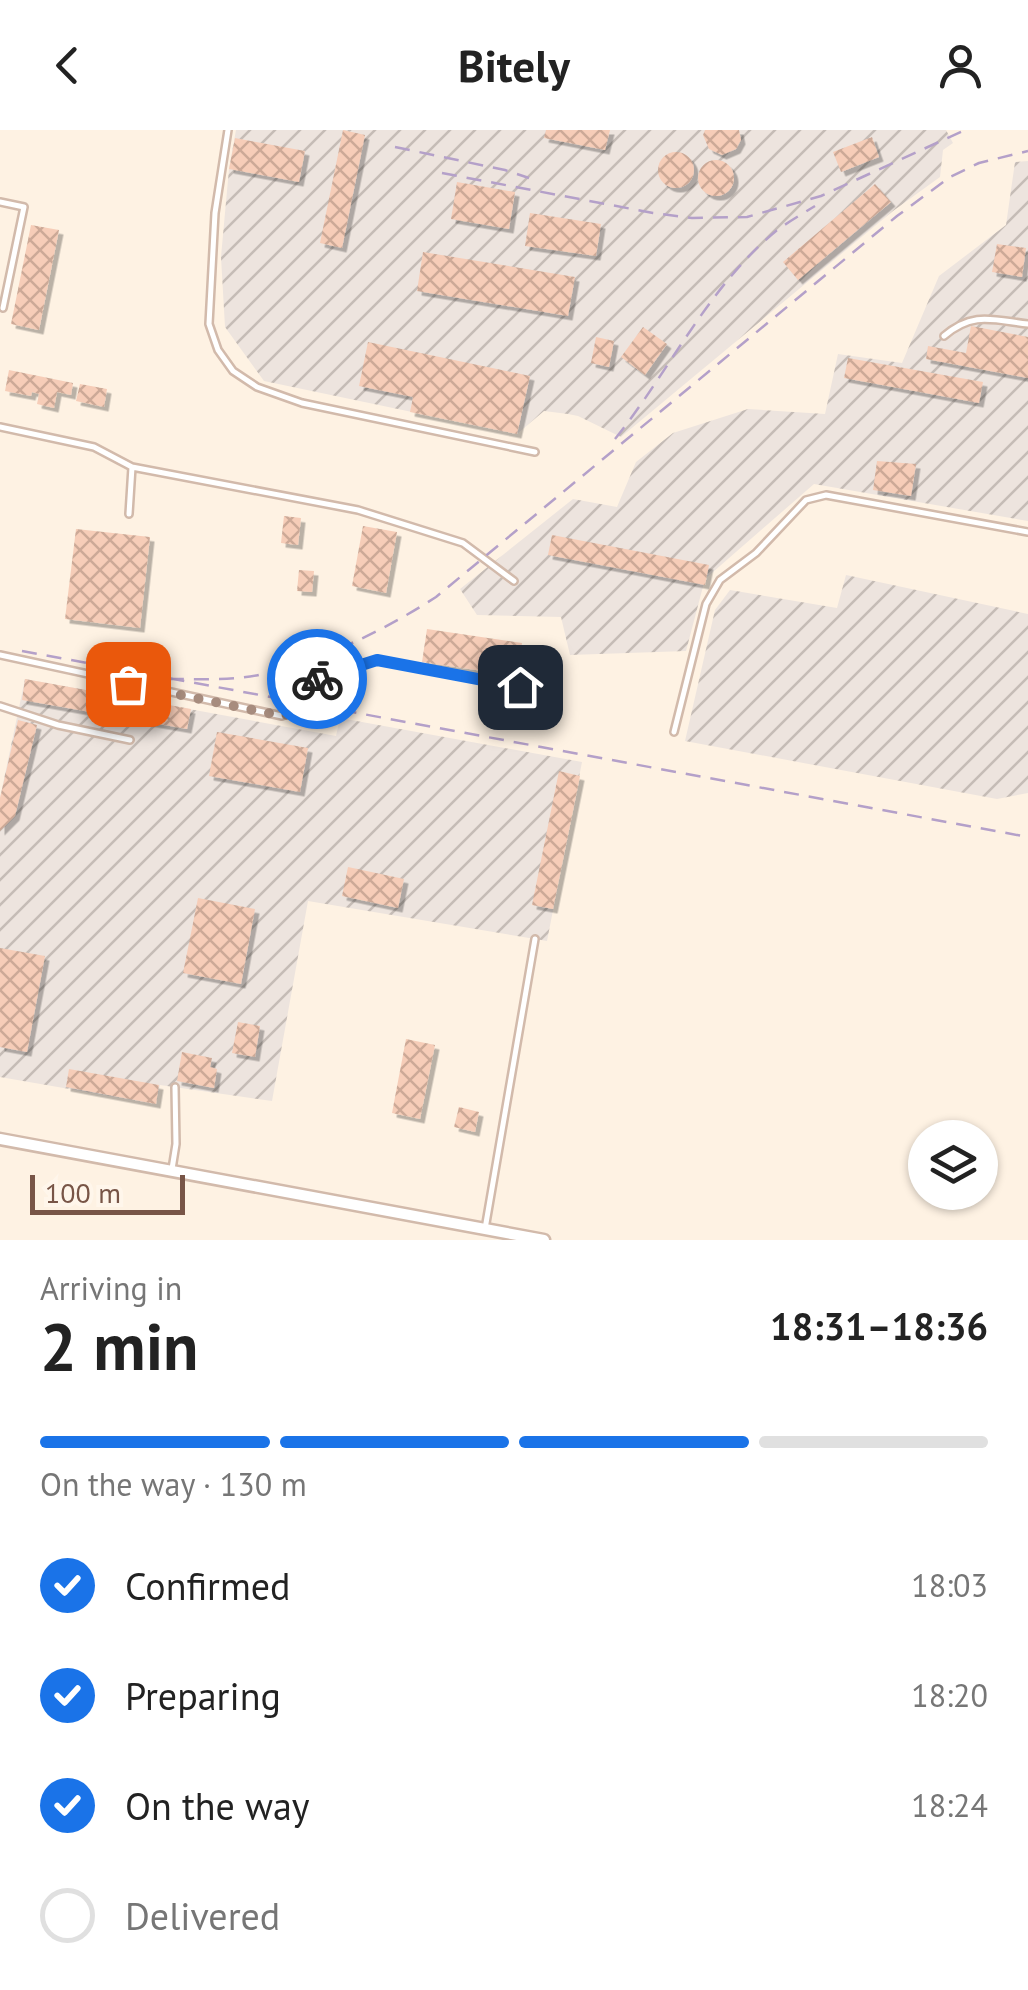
<!DOCTYPE html>
<html lang="en">
<head>
<meta charset="utf-8">
<style>
	:root { --surface:#fff; --page:#f6f6f6; --text:#222; --muted:#767676; --line:#e0e0e0; --accent:#1a73e8 }
	body { margin:0; font-family:"PT Sans",sans-serif; background:var(--page); color:var(--text); height:100vh; display:flex; flex-direction:column; font-size:38px; white-space:nowrap }
	* { box-sizing:border-box; margin:0 }
	p { font-size:32px; color:var(--muted) }
	.icon { flex:none; width:55px; height:55px; fill:none; stroke:currentColor; stroke-width:2; stroke-linecap:round; stroke-linejoin:round }
	.map { position:relative; height:1110px; overflow:hidden }
	.details { display:flex; flex-direction:column; background:var(--surface); flex:1 }
	.details>* { flex:none }
	.buttons { position:absolute; left:908px; top:990px; display:grid; gap:20px }
	.buttons a { display:grid; place-items:center; width:90px; height:90px; border-radius:50%; background:var(--surface); box-shadow:0 2px 8px #0004; font-size:50px }
	.scale { position:absolute; left:30px; bottom:25px; width:155px; box-sizing:border-box; padding-left:10px; border:5px solid #785547; border-top:0; font-size:28px; line-height:35px; white-space:nowrap; color:#785547; -webkit-text-stroke:8px #fff6eb; paint-order:stroke }
	.pin { position:absolute; display:grid; place-items:center; width:85px; height:85px; color:#fff; margin:-42px; border-radius:20px; box-shadow:0 5px 15px #0006 }
	.courier { position:absolute; display:grid; place-items:center; width:100px; height:100px; margin:-50px; border:8px solid #1a73e8; border-radius:50%; background:#fff; color:#222; box-shadow:0 2px 12px #0007 }
	.overview em { font-style:normal; font-weight:700 }
	.overview div { display:flex; flex-direction:column-reverse }
	.overview { display:flex; align-items:center; justify-content:space-between; height:170px; padding:0 40px }
	h1 { font-size:65px; font-weight:700; line-height:75px }
	.bar { display:grid; grid-template-columns:repeat(4,1fr); gap:15px 10px; align-content:center; height:120px; padding:0 40px }
	.bar i { height:12px; border-radius:8px; background:var(--line) }
	.bar .current { background:var(--accent) }
	.bar p { grid-column:span 4 }
	ol { padding:0 40px; list-style:none }
	li { display:flex; align-items:center; gap:30px; height:110px }
	li p { margin-inline-start:auto }
	li .icon { padding:10px; border-radius:50%; background:var(--accent); color:#fff; stroke-width:4 }
	li:last-child { color:var(--muted) }
	li i { width:55px; height:55px; border:5px solid var(--line); border-radius:50% }
	header { display:flex; justify-content:space-between; align-items:center; height:130px; padding:0 40px; background:var(--surface); font-size:45px; font-weight:700 }
	.map>svg:first-child { display:block }
	.industrial { fill:url(#industrial-furrows) }
	.building { fill:url(#building-cross-hatch); filter:url(#shadow) }
	.lines { fill:none; stroke-linecap:round; stroke-linejoin:round }
	.service-casing { stroke:#d2baab; stroke-width:10 }
	.minor-casing { stroke:#d2baab; stroke-width:15 }
	.service { stroke:#fff; stroke-width:5 }
	.minor { stroke:#fff; stroke-width:10 }
	.rail { stroke:#b4a0c9; stroke-width:2.5; stroke-dasharray:15 10; stroke-linecap:butt }
	.done { stroke:#a78c7e; stroke-width:10; stroke-dasharray:0 18 }
	.route { stroke:#1a73e8; stroke-width:12 }
</style>
</head>
<body>
<header><svg class="icon" aria-label="back" viewBox="0 0 24 24"><path d="M15 5l-7 7 7 7"/></svg>Bitely<svg class="icon" aria-label="person" viewBox="0 0 24 24"><circle cx="12" cy="8" r="4"/><path d="M4 21q1-7 8-7t8 7"/></svg></header>
<div class="map">
<svg width="1028" height="1110" viewBox="0 0 1028 1110">
	<defs>
		<pattern id="industrial-furrows" width="10" height="10" patternUnits="userSpaceOnUse" patternTransform="scale(2.5)"><rect width="10" height="10" fill="#ede4de"/><path d="M-1 1l2-2M0 10L10 0M9 11l2-2" fill="none" stroke="#c5bcb6"/></pattern>
		<pattern id="building-cross-hatch" width="8" height="8" patternUnits="userSpaceOnUse" patternTransform="scale(2.5)"><rect width="8" height="8" fill="#f6cdb8"/><path d="M0 0l8 8M0 8l8-8" fill="none" stroke="#cca997"/></pattern>
		<filter id="shadow"><feDropShadow dx="4.5" dy="4.5" stdDeviation="0" flood-color="#0004"/></filter>
	</defs>
	<rect width="100%" height="100%" fill="#fef2e3"/>
	<path class="industrial" d="M236,0H946L953,13L943,20L940,47L893,81L621,307L578,286L568,284L544,281L517,304L264,251L225,197L221,127L229,39Z
		M1028,31V391L814,354L705,449L686,521L570,525L561,487L477,485L460,459L573,369L617,377L636,332L673,303L748,279L825,284L838,224L902,233L939,146L1006,95L1015,32Z
		M846,445L1028,484V663L997,669L685,611L715,480L730,460L837,478Z
		M25,549L336,606L340,588L582,632L547,811L308,771L272,971L160,955L156,974L0,947V668Z"/>
	<path class="building" d="M343,0L365,5L342,118L320,113Z
		M546,0H610L605,20L544,8Z
		M705,0H739L741,10L736,19L722,25L709,19L703,5Z
		M872,7L879,27L841,42L833,22Z
		M235,8L305,21L299,52L229,39Z
		M658 40a18 18 0 1 1 36 0a18 18 0 1 1-36 0Z
		M698 48a18 18 0 1 1 36 0a18 18 0 1 1-36 0Z
		M457,52L515,62L509,99L451,89Z
		M875,54L891,72L798,150L783,132Z
		M530,83L601,94L596,126L525,116Z
		M31,95L59,100L39,200L11,194Z
		M997,114L1026,118L1022,147L992,142Z
		M423,122L575,147L568,186L417,161Z
		M971,196L1028,207V248L926,229L928,216L966,223Z
		M643,197L667,214L645,245L621,227Z
		M596,207L614,211L609,237L591,233Z
		M368,212L530,246L517,304L410,282L413,267L359,256Z
		M848,228L983,252L979,273L844,248Z
		M9,240L73,253L71,265L57,262L54,278L37,274L39,264L32,262L31,266L5,261Z
		M80,254L107,259L104,277L76,271Z
		M877,331L916,334L911,366L873,360Z
		M284,386L301,388L298,415L281,413Z
		M363,396L397,402L386,463L352,456Z
		M76,399L150,407L140,498L65,489Z
		M552,405L709,435L705,455L548,425Z
		M299,440L314,441L312,462L297,461Z
		M427,499L522,513L517,546L422,532Z
		M25,549L191,579L187,599L22,570Z
		M18,590L37,595L15,686L0,701V668Z
		M217,602L308,618L300,662L209,646Z
		M559,641L580,646L553,779L532,775Z
		M348,737L404,749L398,778L342,766Z
		M198,768L255,779L241,854L183,843Z
		M0,818L45,826L27,922L0,917Z
		M238,892L260,896L255,927L232,923Z
		M406,909L435,915L420,989L392,983Z
		M182,922L212,928L210,937L217,939L214,958L177,951Z
		M69,939L159,955L156,974L66,957Z
		M459,977L479,982L475,1002L454,997Z"/>
	<g class="lines">
		<defs>
			<path id="service" d="M228,0L215,83L209,194L218,220L233,241L257,257L302,273L535,322
				M0,72L24,77L3,178
				M944,206C973,181 993,190 1028,194
				M0,297L94,317L132,337L358,380L463,413L514,451
				M129,384L132,337
				M0,525L282,586L293,579L309,553L377,530L520,557
				M0,576L58,595L130,610
				M674,602L706,474L720,450L756,423L806,370L826,365L1028,402
				M172,1039L176,1014L175,957
				M485,1099L535,809"/>
			<path id="minor" d="M0,1009L544,1110"/>
		</defs>
		<use href="#service" class="service-casing"/>
		<use href="#minor" class="minor-casing"/>
		<use href="#service" class="service"/>
		<use href="#minor" class="minor"/>
		<path class="rail" d="M395,17L505,40L529,48
			M442,43L653,83L692,88L747,87L821,66L965,0
			M615,309C669,242 708,157 776,101C788,92 802,84 815,76
			M22,521L1028,707
			M169,549C200,549 233,551 263,544C325,529 383,501 436,467L897,86L950,47L979,33L1028,21"/>
	</g>
	<g class="lines">
		<path class="done" d="M128,554L282,586L289,584L309,553L317,549"/>
		<path class="route" d="M317,549L377,530L520,557"/>
	</g>
</svg>
<div class="buttons">
<a><svg class="icon" aria-label="layers" viewBox="0 0 24 24"><path d="M12 4l9 5-9 5-9-5zM3 14l9 5 9-5"/></svg></a>
</div>
<div class="scale">100 m</div>
<div class="pin" style="left:128px;top:554px;background:#ea580c"><svg class="icon" aria-label="bag" viewBox="0 0 24 24"><path d="M5 8h14l-1 12H6zM9 8a3 3 0 0 1 6 0"/></svg></div>
<div class="pin" style="left:520px;top:557px;background:#1f2937"><svg class="icon" aria-label="home" viewBox="0 0 24 24"><path d="M3 11l9-7 9 7M6 9v11h12V9"/></svg></div>
<div class="courier" style="left:317px;top:549px"><svg class="icon" aria-label="bike" viewBox="0 0 24 24"><circle cx="6" cy="16" r="4"/><circle cx="18" cy="16" r="4"/><path d="M6 16l4-8h5l3 8M10 8l3 8H6M13 5h3"/></svg></div>
</div>
<section class="details">
<div class="overview"><div><h1>2 min</h1><p>Arriving in</p></div><em>18:31–18:36</em></div>
<div class="bar"><i class="current"></i><i class="current"></i><i class="current"></i><i></i><p>On the way · 130 m</p></div>
<ol>
<li><svg class="icon" aria-label="check" viewBox="0 0 24 24"><path d="M5 12l5 5 9-10"/></svg>Confirmed<p>18:03</p></li>
<li><svg class="icon" aria-label="check" viewBox="0 0 24 24"><path d="M5 12l5 5 9-10"/></svg>Preparing<p>18:20</p></li>
<li><svg class="icon" aria-label="check" viewBox="0 0 24 24"><path d="M5 12l5 5 9-10"/></svg>On the way<p>18:24</p></li>
<li><i></i>Delivered</li>
</ol>
</section>
</body>
</html>
